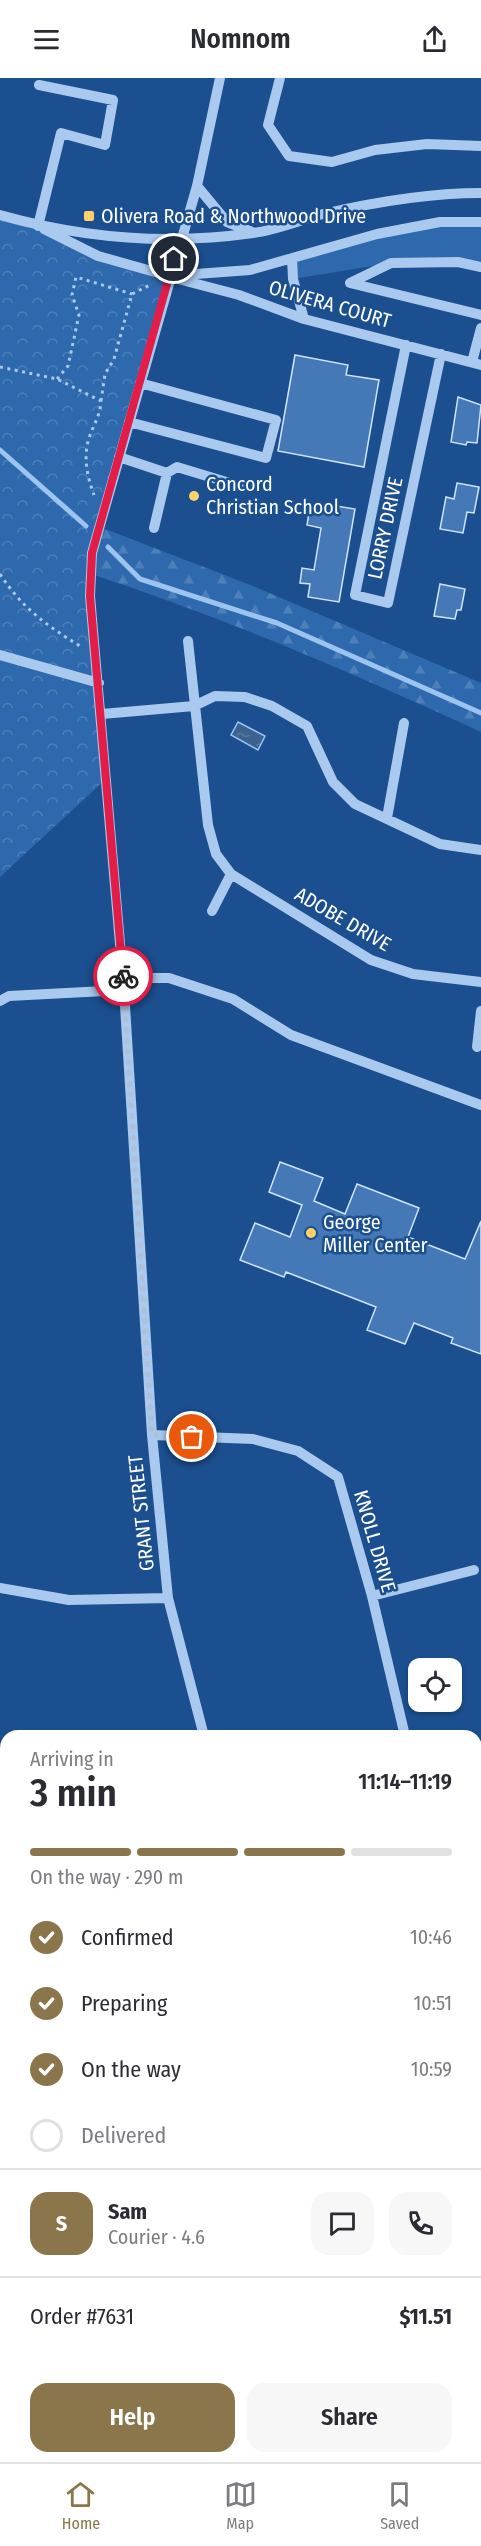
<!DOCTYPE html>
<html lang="en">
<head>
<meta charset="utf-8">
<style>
	:root { --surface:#fff; --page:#f7f7f7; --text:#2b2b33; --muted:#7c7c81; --line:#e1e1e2; --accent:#8a764a }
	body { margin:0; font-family:"Fira Sans Condensed",sans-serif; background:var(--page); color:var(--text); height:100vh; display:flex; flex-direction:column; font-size:22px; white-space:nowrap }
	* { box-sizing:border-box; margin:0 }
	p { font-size:20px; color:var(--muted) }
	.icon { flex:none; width:33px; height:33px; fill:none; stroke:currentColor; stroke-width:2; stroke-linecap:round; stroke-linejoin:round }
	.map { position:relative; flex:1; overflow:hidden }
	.sheet { position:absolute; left:0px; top:1652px; width:482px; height:734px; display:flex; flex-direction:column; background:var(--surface); border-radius:18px 18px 0 0; box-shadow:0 2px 4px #0004 }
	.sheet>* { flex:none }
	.fabs { position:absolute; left:408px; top:1580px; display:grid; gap:12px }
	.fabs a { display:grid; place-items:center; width:54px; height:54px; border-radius:12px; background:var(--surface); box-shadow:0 2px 4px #0004; font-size:30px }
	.pin { position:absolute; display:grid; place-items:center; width:51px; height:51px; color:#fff; margin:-26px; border:3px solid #fff; border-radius:50%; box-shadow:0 2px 6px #0007 }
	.courier { position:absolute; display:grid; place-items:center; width:60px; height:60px; margin:-30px; border:4px solid #e11d48; border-radius:50%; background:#fff; color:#222; box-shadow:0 2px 8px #0007 }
	.headline em { font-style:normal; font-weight:600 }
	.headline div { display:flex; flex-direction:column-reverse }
	.headline { display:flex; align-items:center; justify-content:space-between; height:102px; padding:0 30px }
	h1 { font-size:39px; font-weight:600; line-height:45px }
	.bar { display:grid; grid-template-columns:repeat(4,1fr); gap:9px 6px; align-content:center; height:72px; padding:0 30px }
	.bar i { height:8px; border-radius:4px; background:var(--line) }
	.bar .active { background:var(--accent) }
	.bar p { grid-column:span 4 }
	.line { display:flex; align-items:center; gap:15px; padding:0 30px; border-top:2px solid var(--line) }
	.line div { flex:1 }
	.round { display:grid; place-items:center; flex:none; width:63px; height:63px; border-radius:18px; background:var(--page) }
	ol { padding:0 30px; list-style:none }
	li { display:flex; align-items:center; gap:18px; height:66px }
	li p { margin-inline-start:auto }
	li .icon { padding:6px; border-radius:50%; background:var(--accent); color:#fff; stroke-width:4 }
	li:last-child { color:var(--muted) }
	li i { width:33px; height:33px; border:3px solid var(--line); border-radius:50% }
	.cta { display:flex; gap:12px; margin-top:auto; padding:12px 30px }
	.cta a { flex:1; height:69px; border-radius:18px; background:var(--accent); color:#fff; font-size:24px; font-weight:600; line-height:69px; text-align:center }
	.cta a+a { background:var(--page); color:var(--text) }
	header { display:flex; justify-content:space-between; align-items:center; height:78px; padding:0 30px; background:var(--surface); font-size:27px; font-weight:600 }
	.tab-bar { display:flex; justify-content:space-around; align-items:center; height:84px; border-top:2px solid var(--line); background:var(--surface); font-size:16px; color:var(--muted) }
	.tab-bar a { display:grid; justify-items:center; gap:3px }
	.tab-bar .active { color:var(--accent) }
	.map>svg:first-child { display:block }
	.green { fill:#2e69ad }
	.forest { fill:url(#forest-firs) }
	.park { fill:url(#park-crowns) }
	.water { fill:url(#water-ripples); stroke:#9cc4f0; stroke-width:1.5 }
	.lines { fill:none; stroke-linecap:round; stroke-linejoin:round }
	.stream { stroke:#9cc4f0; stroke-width:5 }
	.building { fill:#4478b7; stroke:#cfe3fa; stroke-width:1.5 }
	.path { stroke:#a9c9ee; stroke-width:3; stroke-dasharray:3 4.5; stroke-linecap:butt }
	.minor { stroke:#a9c9ee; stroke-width:10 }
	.done { stroke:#afc1d8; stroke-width:6; stroke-dasharray:0 10.8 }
	.route { stroke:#e11d48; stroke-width:8 }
	.poi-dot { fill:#ffd166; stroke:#1b4f8f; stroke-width:2 }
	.labels { text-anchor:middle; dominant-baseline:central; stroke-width:5; stroke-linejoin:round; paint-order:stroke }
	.poi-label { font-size:20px; fill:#fff; stroke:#1b4f8f; text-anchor:start }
	.street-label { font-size:20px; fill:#fff; stroke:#1b4f8f }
</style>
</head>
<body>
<header><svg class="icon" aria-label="menu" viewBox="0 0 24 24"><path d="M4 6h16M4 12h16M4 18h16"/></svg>Nomnom<svg class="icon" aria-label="share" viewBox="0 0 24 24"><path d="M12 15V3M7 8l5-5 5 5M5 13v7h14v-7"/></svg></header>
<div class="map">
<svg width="481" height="2384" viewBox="0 0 481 2384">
	<defs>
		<pattern id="forest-firs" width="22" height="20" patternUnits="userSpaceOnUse" patternTransform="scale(1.5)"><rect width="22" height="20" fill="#2e69ad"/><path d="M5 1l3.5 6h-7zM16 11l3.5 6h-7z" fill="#4d80b9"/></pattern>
		<pattern id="park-crowns" width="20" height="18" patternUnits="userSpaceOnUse" patternTransform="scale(1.5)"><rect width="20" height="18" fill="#2e69ad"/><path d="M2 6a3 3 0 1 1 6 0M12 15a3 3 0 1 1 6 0" fill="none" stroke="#4d80b9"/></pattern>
		<pattern id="water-ripples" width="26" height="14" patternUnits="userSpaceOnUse" patternTransform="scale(1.5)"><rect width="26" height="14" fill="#3c6290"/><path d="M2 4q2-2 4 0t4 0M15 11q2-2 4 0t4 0" fill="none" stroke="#597aa1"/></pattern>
	</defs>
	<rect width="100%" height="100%" fill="#1b4f8f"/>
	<path class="green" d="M481,144V189L391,185L293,201L292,180L377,156Z"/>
	<path class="forest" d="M100,449L253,508L481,605V654C353,595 225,540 91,496Z"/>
	<path class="park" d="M0,137L67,164L169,198L92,475L107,700L0,799Z"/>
	<path class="water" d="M238,644L265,658L258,672L231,657Z"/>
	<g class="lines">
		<path class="stream" d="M0,372L86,448
			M108,469L140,501L277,545L481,635"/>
	</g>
	<path class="building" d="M295,277L348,287L346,297L379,302L364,389L278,373Z
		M458,319L481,327L477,365L467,364L466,367L451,364Z
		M457,405L479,409L474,435L467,434L463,455L440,451L446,419L454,421Z
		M324,426L355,431L339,524L308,519L310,506L300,505L302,490L314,492L321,450L307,447L310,429L324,431Z
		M440,506L465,511L461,532H457L455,541L434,538Z
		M280,1084L323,1100L314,1123L345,1136L357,1106L419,1130L408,1159L465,1181L481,1143V1276L451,1265L453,1260L414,1245L405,1266L367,1252L376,1229L286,1194L284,1199L240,1182L255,1145L290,1159L302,1127L269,1114Z"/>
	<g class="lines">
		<path class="path" d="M0,289L57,301L101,323C100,338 94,346 89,360C83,379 87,398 94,417
			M57,301L68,288L79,237L72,217L76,199L132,216
			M101,323L105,296L114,281L132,216L150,207
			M0,496C23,531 46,547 80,568"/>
		<path class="minor" d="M280,0L268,47L289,78L332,84L375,72L427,66L481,68
			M197,108L227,144L252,154
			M0,137C82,160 169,167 253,155C276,152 300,142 323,136C375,124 428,115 481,115
			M38,148L61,55L105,67L113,22L39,7
			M44,151L98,178L169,198L250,192L377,156L440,144H481
			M292,180L293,201L304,241
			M481,189L458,184L391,185L350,205L481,237
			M178,201L239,217L304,241L481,287
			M406,267L355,517L388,525L441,276
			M472,284L481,250
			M129,344L266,380L276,342L140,305
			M119,379L167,395L177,389L243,409
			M154,450L167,395
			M188,563L208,747L216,776L231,796L371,882L413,896L481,904
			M0,577L99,605
			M102,636L194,628L215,618L245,619L272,628L307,648L333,704L355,726L440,766L481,772
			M387,740L404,645
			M212,833L231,796
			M123,900H169L233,921L291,957L481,1027
			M0,923L9,918L124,912
			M477,969L481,933
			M152,1357L253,1361L298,1373L338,1399L372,1518L405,1658
			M0,1510L69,1522L168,1520
			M372,1518L474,1492
			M204,1658L168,1520L152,1357L124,912L90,518L92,475L197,108L220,0
			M0,1710L6,1732
			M0,1836L6,1835
			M0,2076L6,2078
			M0,2322L6,2324
			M476,2344L481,2332
			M155,2379L168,2384
			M64,2384L66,2379
			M257,2384L259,2379
			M379,2384L381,2379
			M413,2384L415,2379
			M458,2384L460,2379"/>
	</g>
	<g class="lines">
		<path class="done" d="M123,898L152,1357L192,1359"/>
		<path class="route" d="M123,898L90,518L92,475L174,181"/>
	</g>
	<g class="poi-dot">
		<rect x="83" y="132" width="12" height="12" rx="3"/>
		<circle cx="194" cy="418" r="6"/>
		<circle cx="311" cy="1155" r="6"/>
	</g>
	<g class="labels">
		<g class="poi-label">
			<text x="101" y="138">Olivera Road &amp; Northwood Drive</text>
			<text x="206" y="406">Concord<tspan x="206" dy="23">Christian School</tspan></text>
			<text x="323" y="1144">George<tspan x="323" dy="23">Miller Center</tspan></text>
		</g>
		<g class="street-label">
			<text transform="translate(330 226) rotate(16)">OLIVERA COURT</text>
			<text transform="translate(385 450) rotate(-78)">LORRY DRIVE</text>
			<text transform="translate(343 841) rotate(30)">ADOBE DRIVE</text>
			<text transform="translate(141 1435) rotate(-96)">GRANT STREET</text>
			<text transform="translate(375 1463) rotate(74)">KNOLL DRIVE</text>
		</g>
	</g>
</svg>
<div class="fabs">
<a><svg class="icon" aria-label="locate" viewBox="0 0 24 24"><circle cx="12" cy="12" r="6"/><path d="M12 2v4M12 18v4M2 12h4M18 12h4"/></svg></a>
</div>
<div class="pin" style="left:192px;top:1359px;background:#ea580c"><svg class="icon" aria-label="bag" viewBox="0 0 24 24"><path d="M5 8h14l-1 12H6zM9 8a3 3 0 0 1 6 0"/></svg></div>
<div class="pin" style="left:174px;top:181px;background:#1f2937"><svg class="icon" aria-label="home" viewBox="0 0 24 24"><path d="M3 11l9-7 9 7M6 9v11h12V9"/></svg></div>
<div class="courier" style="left:123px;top:898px"><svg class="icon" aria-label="bike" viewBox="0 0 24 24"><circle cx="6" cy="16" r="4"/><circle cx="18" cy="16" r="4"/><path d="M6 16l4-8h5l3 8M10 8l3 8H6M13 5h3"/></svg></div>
<section class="sheet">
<div class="headline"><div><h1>3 min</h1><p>Arriving in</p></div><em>11:14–11:19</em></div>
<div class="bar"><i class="active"></i><i class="active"></i><i class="active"></i><i></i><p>On the way · 290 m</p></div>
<ol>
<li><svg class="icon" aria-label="check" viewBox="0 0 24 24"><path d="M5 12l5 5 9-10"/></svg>Confirmed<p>10:46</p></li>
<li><svg class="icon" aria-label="check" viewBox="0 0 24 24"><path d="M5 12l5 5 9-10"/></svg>Preparing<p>10:51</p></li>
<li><svg class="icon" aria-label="check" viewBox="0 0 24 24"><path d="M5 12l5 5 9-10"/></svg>On the way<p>10:59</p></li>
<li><i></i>Delivered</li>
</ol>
<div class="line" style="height:108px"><b class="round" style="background:var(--accent);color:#fff">S</b><div><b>Sam</b><p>Courier · 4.6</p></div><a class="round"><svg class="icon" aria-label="chat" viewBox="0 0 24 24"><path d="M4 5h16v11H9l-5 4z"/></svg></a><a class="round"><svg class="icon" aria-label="phone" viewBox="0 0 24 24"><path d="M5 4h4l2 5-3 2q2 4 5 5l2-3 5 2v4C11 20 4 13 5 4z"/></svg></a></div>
<div class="line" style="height:78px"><div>Order #7631</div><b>$11.51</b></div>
<div class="cta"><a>Help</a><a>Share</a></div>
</section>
</div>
<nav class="tab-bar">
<a class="active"><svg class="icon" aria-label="home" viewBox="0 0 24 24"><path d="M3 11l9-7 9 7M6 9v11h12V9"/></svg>Home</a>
<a><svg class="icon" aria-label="map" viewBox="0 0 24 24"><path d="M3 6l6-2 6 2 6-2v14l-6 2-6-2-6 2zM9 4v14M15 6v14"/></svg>Map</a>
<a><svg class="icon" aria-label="saved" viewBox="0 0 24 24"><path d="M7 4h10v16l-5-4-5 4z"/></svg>Saved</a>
</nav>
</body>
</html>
